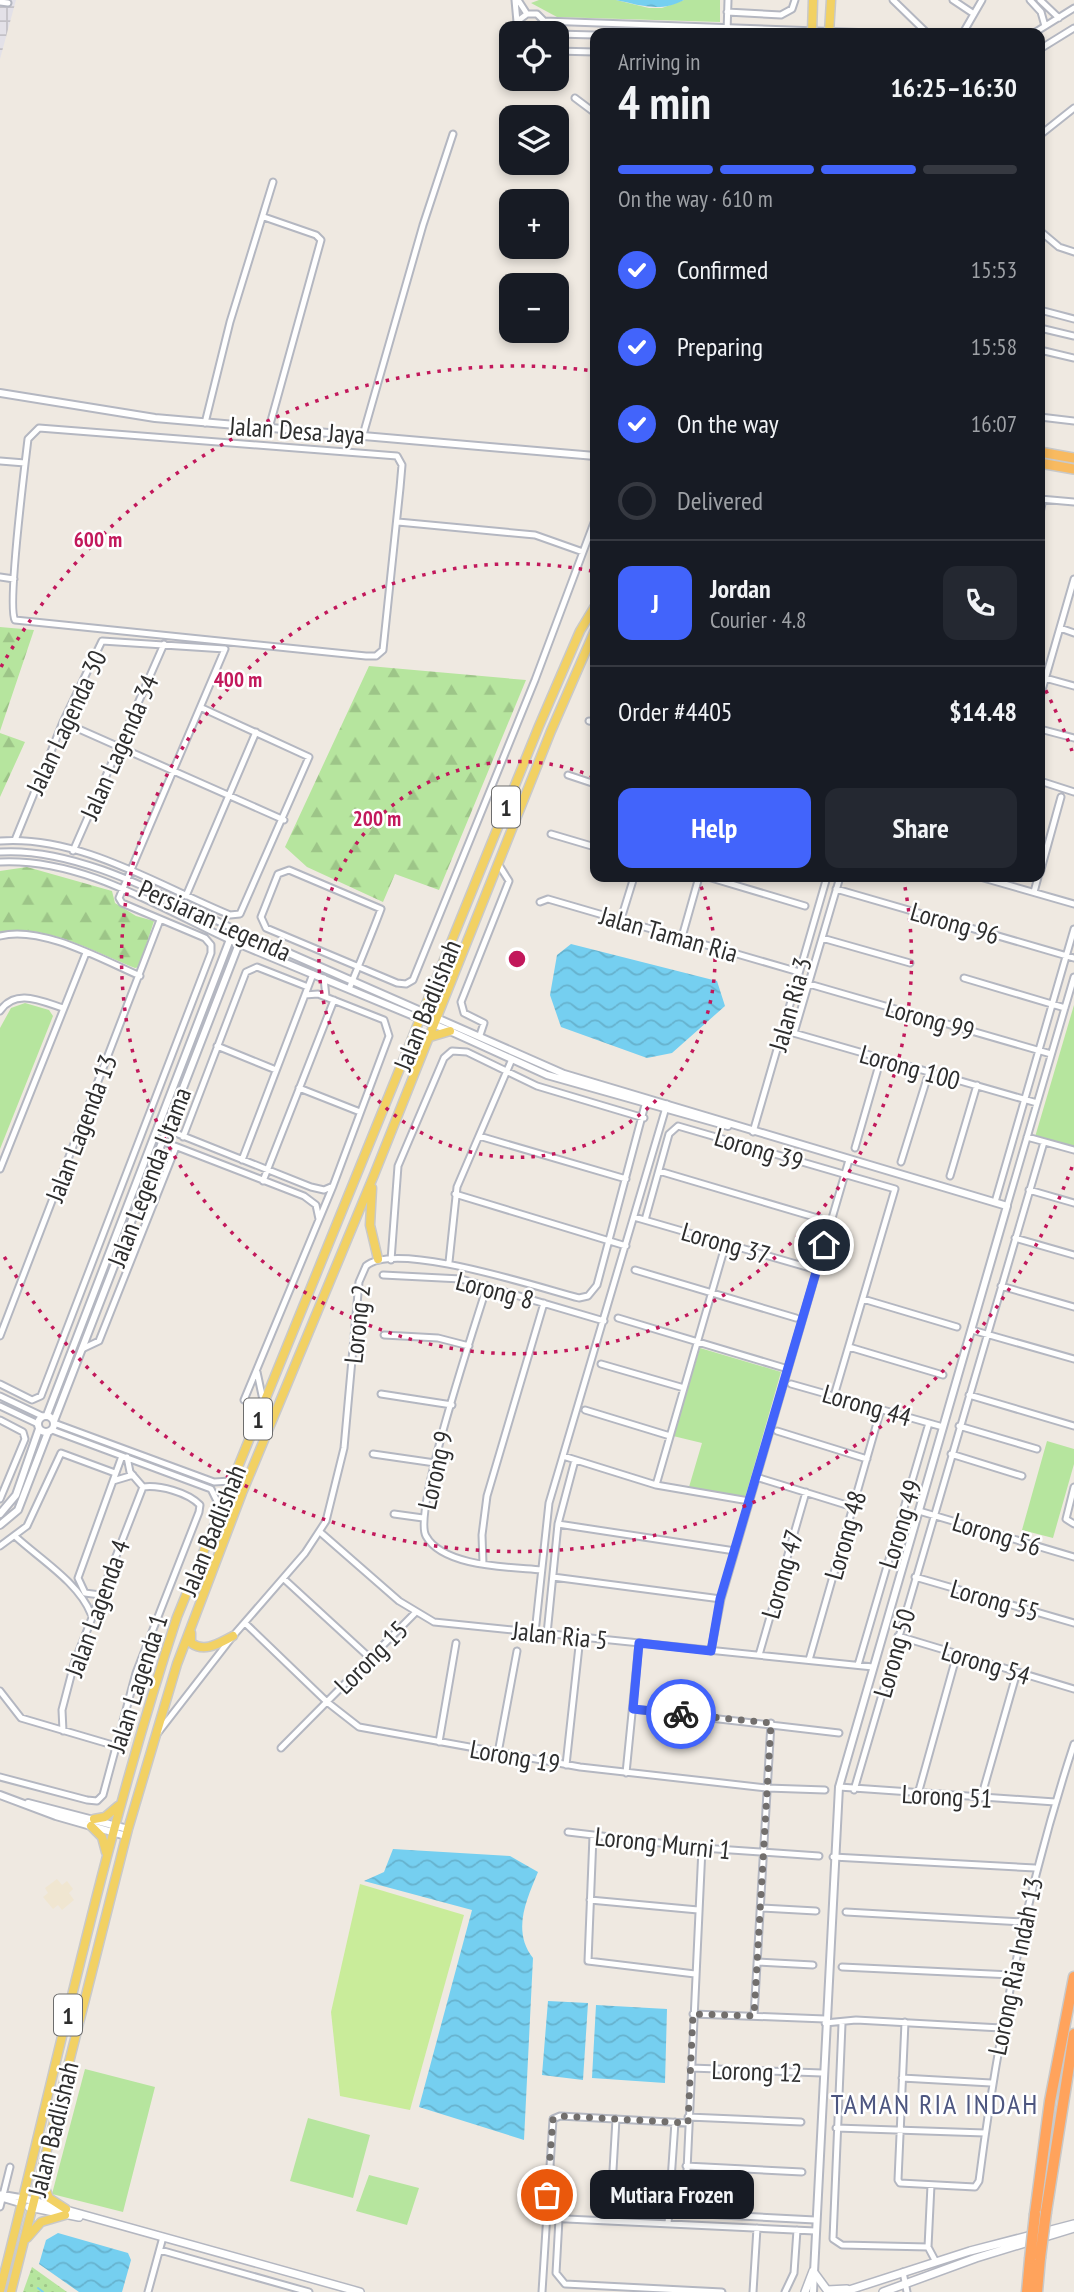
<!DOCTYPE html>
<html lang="en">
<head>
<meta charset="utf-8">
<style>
	:root { --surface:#171b24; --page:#242831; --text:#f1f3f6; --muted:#9ea1a6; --line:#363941; --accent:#4264fb }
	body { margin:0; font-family:"PT Sans Narrow",sans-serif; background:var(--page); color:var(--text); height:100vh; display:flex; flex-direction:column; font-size:26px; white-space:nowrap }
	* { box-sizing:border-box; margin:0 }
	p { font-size:23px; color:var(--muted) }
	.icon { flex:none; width:38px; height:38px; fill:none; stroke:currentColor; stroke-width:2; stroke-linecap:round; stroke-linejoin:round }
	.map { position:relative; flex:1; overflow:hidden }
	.details { position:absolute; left:590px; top:28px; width:455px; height:854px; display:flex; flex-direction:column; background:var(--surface); border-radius:14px; box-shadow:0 4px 10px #0003 }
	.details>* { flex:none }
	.fabs { position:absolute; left:499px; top:21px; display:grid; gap:14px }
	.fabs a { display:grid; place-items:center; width:70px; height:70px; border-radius:14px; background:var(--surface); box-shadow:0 4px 10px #0003; font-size:35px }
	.pin { position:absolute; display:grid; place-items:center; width:60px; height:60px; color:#fff; margin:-30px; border:4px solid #fff; border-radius:50%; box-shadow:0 2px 7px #0007 }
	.courier { position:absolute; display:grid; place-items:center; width:70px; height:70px; margin:-35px; border:5px solid #4264fb; border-radius:50%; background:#fff; color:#222; box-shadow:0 2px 9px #0007 }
	.bubble { position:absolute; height:49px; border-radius:14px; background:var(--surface); box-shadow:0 4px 10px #0003; font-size:23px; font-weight:800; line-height:49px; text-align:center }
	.headline em { font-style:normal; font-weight:800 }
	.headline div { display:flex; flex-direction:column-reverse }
	.headline { display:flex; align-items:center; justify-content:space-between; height:119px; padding:0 28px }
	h1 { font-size:46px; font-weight:800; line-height:52px }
	.bar { display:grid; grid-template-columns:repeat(4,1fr); gap:10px 7px; align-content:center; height:84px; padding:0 28px }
	.bar i { height:9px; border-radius:5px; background:var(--line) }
	.bar .selected { background:var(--accent) }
	.bar p { grid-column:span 4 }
	.line { display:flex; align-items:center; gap:18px; padding:0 28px; border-top:2px solid var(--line) }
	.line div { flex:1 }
	.round { display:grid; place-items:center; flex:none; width:74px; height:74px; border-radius:14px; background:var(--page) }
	ol { padding:0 28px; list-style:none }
	li { display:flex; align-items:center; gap:21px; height:77px }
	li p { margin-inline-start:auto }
	li .icon { padding:7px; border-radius:50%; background:var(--accent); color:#fff; stroke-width:4 }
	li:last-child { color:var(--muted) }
	li i { width:38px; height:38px; border:4px solid var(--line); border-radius:50% }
	.primary-button { display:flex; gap:14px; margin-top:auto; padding:14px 28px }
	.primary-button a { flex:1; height:80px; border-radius:14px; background:var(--accent); color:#fff; font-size:28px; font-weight:800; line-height:80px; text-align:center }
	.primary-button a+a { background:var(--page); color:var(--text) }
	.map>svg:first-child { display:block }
	.industrial { fill:url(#industrial-grid) }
	.education { fill:#f0e6d1 }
	.grass { fill:url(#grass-dots) }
	.forest { fill:url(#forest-firs) }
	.park { fill:#b6e59e }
	.pitch { fill:#c9ec9a }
	.water { fill:url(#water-waves) }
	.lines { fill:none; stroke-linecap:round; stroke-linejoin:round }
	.stream { stroke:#75cff0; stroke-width:2 }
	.minor-casing { stroke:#b4b7c1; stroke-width:9 }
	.tertiary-casing { stroke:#b4b7c1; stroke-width:10 }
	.secondary-casing { stroke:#b4b7c1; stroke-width:10 }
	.primary-casing { stroke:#c9c9c9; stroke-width:11 }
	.trunk-casing { stroke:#c9c9c9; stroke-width:12 }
	.motorway-casing { stroke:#c9c9c9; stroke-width:13 }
	.minor { stroke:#fff; stroke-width:5 }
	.tertiary { stroke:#fff; stroke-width:6 }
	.secondary { stroke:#fff; stroke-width:7 }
	.primary { stroke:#f2d163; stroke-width:8 }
	.trunk { stroke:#f8ba60; stroke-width:9 }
	.motorway { stroke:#ffa35c; stroke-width:10 }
	.motorway-bridge-casing { stroke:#c9c9c9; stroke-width:13; stroke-linecap:butt }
	.motorway-bridge { stroke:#ffa35c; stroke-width:10 }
	.done { stroke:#726f6d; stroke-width:7; stroke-dasharray:0 12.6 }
	.route { stroke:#4264fb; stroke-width:9 }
	.ring { fill:none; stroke:#c2185b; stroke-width:3.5; stroke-dasharray:3.5 7 }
	.labels { text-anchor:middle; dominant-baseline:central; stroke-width:5; stroke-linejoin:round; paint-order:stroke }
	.shield { fill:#fff; stroke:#6d6d6d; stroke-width:2 }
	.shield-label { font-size:24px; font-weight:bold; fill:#2e2e2e }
	.street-label { font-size:26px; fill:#2e2e2e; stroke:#fff }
	.neighbourhood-label { font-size:28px; letter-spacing:2px; fill:#4d5680; stroke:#fff }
	.centre { fill:#c2185b; stroke:#fff; stroke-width:3.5 }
	.ring-label { font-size:21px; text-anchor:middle; font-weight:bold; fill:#c2185b; stroke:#fff; stroke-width:5; stroke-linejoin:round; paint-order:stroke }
</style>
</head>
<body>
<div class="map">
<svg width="1074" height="2292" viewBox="0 0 1074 2292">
	<defs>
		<pattern id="industrial-grid" width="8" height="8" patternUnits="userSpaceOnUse" patternTransform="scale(1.75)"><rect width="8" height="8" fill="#e3e1e8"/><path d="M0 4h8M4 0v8" fill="none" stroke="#c3c1c7"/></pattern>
		<pattern id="grass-dots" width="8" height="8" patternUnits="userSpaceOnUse" patternTransform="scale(1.75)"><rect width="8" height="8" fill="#b6e59e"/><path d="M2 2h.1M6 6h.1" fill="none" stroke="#9dc588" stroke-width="1.8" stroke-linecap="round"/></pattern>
		<pattern id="forest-firs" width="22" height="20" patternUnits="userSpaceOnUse" patternTransform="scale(1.75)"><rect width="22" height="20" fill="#b6e59e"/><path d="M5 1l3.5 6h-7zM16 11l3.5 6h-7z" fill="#9dc588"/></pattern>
		<pattern id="water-waves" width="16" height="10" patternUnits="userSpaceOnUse" patternTransform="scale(1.75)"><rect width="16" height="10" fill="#75cff0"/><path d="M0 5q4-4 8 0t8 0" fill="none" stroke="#66b2ce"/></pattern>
	</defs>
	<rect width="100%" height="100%" fill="#efe9e1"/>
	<path class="industrial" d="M0,0H16L0,59Z"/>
	<path class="education" d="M57,1879L62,1885L67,1881L73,1889L69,1893L74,1900L62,1910L58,1905L53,1909L43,1897L48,1893L45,1888Z"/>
	<path class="grass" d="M32,2267L67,2292H23Z"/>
	<path class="forest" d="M0,627L34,630L0,731Z
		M369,666L526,680L439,890L395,874L383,902L307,867L285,847Z
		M0,733L25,742L0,797Z
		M27,867L112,891L115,903L136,916L154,921L139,967L135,968C94,952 45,923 0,932V871Z"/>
	<path class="park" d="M539,0H616L649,8H662L684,0H720V22L557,17L531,3Z
		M25,1003L49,1010L53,1016L0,1149V1028L11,1008Z
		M1074,1005V1148L1035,1137Z
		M700,1348L781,1372L745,1498L689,1487L702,1443L673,1436Z
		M1047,1441L1074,1449V1464L1053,1538L1022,1530Z
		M85,2069L155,2087L123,2212L52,2194Z
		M308,2118L370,2135L353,2198L290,2181Z
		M369,2175L419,2188L407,2225L356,2211Z"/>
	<path class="pitch" d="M360,1884L464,1915L410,2110L340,2096L331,2012Z"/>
	<path class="water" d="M616,0H684C660,13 640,5 616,0Z
		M571,944L717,981L725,1006L672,1053L647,1058L561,1027L550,995L557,955Z
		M393,1849L510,1856L538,1872C526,1901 512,1931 533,1958L524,2140L419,2107L472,1910L364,1881L384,1872Z
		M548,2001L588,2003L583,2080L542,2075Z
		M596,2005L667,2009L665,2083L592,2078Z
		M58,2233L128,2253L131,2260L122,2292H79L39,2264L46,2240Z"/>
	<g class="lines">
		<path class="stream" d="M38,2288L43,2292"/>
		<defs>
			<path id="minor" d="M515,0L518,33
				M518,0L527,14
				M893,0L927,33
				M953,0L974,14
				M1030,0L1041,12L1045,26
				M1040,0L1059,18
				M0,2L8,3
				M727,12L781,15L792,9L795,0
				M519,20L527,14H537L544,21V33
				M544,21L872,33
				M727,33L728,0
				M963,33L982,0
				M1034,33L1074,8
				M556,34L595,35
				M1040,49L1074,28
				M556,51L595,52
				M575,98L595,113
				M1040,135L1074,108
				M264,217L316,235L321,240L269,428
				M1040,231L1059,247L1074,252
				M1040,310L1074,319
				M1040,328L1074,336
				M1040,350L1074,358
				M1040,417L1074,421
				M205,423L230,322L273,182
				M39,428L397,456L402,465L400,488L383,650L376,656H366L15,620C7,608 25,464 28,439Z
				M363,435L423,225L453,134
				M0,461L25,463
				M1040,499L1074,502
				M1040,513L1043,499
				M398,522L535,535L583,552
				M0,577L14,579
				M1060,628L1074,633
				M1045,678L1074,686
				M1040,697L1074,579
				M589,721L595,722
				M63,722L284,820
				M1040,729L1074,738
				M568,775L595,784
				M1040,781L1074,792
				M551,834L595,847
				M0,841C80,835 159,886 230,915L240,914L309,757L202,708
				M73,851L164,644
				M0,852C78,847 165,897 234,929
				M0,862C82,858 158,907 230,940
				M1040,873L1061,797
				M708,877L805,906
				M980,877L1074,904
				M836,889L1074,958
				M1034,892L1038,877
				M186,896L256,732
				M540,902L548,899L799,972
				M621,919L634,877
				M0,936C41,925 103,960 140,976
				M682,937L699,877
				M822,938L910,963
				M324,978L326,997
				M964,978L1065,1008
				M809,984L1051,1054
				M349,989C360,962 371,936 381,909L289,870L278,874L261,917L266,928L397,983L406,984L413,980L535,680L595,520
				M0,1011C15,988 41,1001 63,1008
				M783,1030L1037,1103
				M794,1033L840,877
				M480,1035L484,1023L464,1013L461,1002L509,881L499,865
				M217,1046L276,1070
				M299,1088L360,1112
				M158,1126L311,1187L324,1190L331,1187
				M753,1132L827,877
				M479,1136L626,1179
				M183,1137L246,972L257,967L308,987
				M1027,1137L1074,1150
				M154,1138L304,1196L316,1205L319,1219
				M855,1148L881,1058
				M242,1160L313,974
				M901,1162L929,1072
				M0,1169L86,953
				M659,1171L831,1222
				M950,1176L977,1085
				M263,1181L334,1000
				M144,1189L150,1209
				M1029,1190L1074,1203
				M455,1194L626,1246
				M995,1202L1074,929
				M1007,1206L1074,977
				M634,1217L817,1270
				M645,1220L669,1134L678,1126L895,1189L834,1396
				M1015,1238L1074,1255
				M391,1260L398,1166L444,1058L452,1051L467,1052L537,1086L644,1118
				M449,1262L457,1187L512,1059
				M635,1270L796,1318
				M383,1275L461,1279L604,1321
				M487,1286C476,1323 412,1512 426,1536C443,1567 510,1567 541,1570
				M1001,1286L1074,1307
				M863,1299L957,1327
				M618,1318L788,1369
				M972,1330L1074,1359
				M384,1335L438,1338L469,1346
				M0,1336L160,920
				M849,1347L943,1375
				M82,1349L99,1341L176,1147
				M601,1364L684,1388
				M257,1372L263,1400
				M0,1384L32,1400L41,1396L211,953V945L205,938L122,903L119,898L225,649L102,641L63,722L15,840
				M791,1384L943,1427
				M381,1394L452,1405
				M969,1395L1074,1426
				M0,1396L42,1416
				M244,1400L333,1186L389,1036L384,1020L318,994L305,995
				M0,1406L38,1424
				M585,1410L670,1436
				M0,1420L23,1432L25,1439L0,1499
				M54,1423L214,1482L231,1481
				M959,1426L1037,1449
				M52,1430L211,1489L220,1507
				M777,1431L867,1459
				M373,1454L435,1463
				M951,1454L1022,1476
				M563,1456L656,1485L749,1501
				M127,1457L130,1472L143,1487
				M756,1477L853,1507
				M113,1481L133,1475
				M656,1485L726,1243
				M1074,1487L1066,1519L1074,1524
				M919,1511L1074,1557
				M394,1514L423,1518
				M558,1524L735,1551
				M320,1532L399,1601L434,1622L873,1667
				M16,1537C40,1559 79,1583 91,1614
				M0,1546L27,1526L61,1453L115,1473
				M483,1564L482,1535L487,1496L544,1303
				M553,1577L721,1599
				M915,1577L1074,1623
				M284,1579L370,1658
				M100,1595L85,1593L78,1578L122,1456
				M245,1623L327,1702L359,1727L580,1767L767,1788L825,1790
				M535,1633L549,1503L667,1104
				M547,1634L558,1524L575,1460
				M898,1636L1074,1689
				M711,1651L721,1599L849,1160
				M759,1655L806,1492
				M809,1660L881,1409
				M858,1665L929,1423
				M0,1691L21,1718L116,1746
				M633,1709L839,1733
				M63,1731L62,1710L74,1664L143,1487
				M157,1734L233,1636L305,1553L326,1521L344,1448L359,1282L366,1266C396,1240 540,1288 579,1298L588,1296L597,1285L645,1105
				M439,1742L456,1643
				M281,1748L415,1613
				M498,1753L517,1651
				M566,1765L580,1637
				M626,1773L639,1643
				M0,1777L87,1800L97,1801L103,1795L136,1673L199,1512L200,1505C187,1492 160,1485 143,1487
				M839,1787L1055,1802
				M854,1790L1044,1142
				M918,1794L957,1654
				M981,1798L1017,1672
				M568,1832L702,1848L819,1856
				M593,1836L588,1961L695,1974
				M702,1848L685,2213L815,2220
				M833,1857L1035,1868
				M590,1900L698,1910
				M761,1908L816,1911
				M846,1912L1023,1922
				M758,1962L813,1965
				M842,1967L1012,1975
				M693,2014L825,2019
				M754,2016L771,1723
				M905,2022L898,2180L900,2183L975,2187L979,2181C998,2032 1027,1887 1074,1744
				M825,2023L856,2020L1001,2028
				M842,2024L833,2239L842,2245L928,2247
				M691,2068L822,2073
				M902,2078L991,2083
				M688,2117L801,2122
				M836,2128L985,2133
				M686,2166L802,2172
				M931,2185L928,2247L936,2262
				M0,2194L23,2198
				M2,2198L22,2204
				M0,2207L10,2167
				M546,2218L815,2231
				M559,2219L556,2273L565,2284L722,2292
				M610,2221L616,2119
				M668,2224L675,2122
				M160,2250L309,2292
				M903,2272L907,2292
				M148,2292L163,2237
				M542,2292L553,2119L560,2116L688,2123
				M753,2292L757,2228
				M785,2292L794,2273L797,2230"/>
			<path id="tertiary" d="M0,393L155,418L595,456
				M230,940L450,1031L547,1075L728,1126
				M47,1415L234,929L564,1074L1007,1206L839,1787L813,2292
				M38 1424a8 8 0 1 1 16 0a8 8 0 1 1-16 0Z
				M54,1421L240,941
				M0,1514L16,1495L39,1429
				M0,1525L18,1510L48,1432
				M0,1795L56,1816L126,1836
				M28,1803L128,1829"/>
			<path id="secondary" d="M23,2198L360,2292
				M29,2207L79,2217
				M813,2271L827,2290L847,2289
				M805,2292L813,2271
				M843,2292L970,2251L1074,2224
				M883,2292L976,2258L1074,2228"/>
			<path id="primary" d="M812,33L813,0
				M829,33L831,0
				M430,1037L450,1031
				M372,1188L370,1225L378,1259
				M191,1633V1643C205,1653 219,1643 233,1636
				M94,1819L105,1817L118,1806
				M91,1826L102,1837L106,1852
				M41,2178L49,2198L66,2209
				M27,2238L41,2222L65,2215
				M0,2291C57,2066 104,1838 177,1617L539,726L580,631L595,606
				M11,2292L128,1829L177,1664L242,1493L374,1175L551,731L595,630"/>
			<path id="trunk" d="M1040,452L1074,458
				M1040,463L1074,469"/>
			<path id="motorway" d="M1046,2212L1074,2034
				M1035,2214L1050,2101L1074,1977
				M1027,2292L1030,2259
				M1037,2292L1040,2258"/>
		</defs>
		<use href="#minor" class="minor-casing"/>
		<use href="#tertiary" class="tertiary-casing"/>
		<use href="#secondary" class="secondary-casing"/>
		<use href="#primary" class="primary-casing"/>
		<use href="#trunk" class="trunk-casing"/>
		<use href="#motorway" class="motorway-casing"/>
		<use href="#minor" class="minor"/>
		<use href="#tertiary" class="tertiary"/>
		<use href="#secondary" class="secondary"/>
		<use href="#primary" class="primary"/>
		<use href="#trunk" class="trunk"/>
		<use href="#motorway" class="motorway"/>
		<defs>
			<path id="motorway-bridge" d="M1040,2258L1046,2212
				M1030,2259L1035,2214"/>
		</defs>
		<use href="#motorway-bridge" class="motorway-bridge-casing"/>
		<use href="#motorway-bridge" class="motorway-bridge"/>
	</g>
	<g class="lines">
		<path class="done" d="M547,2195L553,2119L560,2116L688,2123L693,2014L754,2016L771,1723L681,1714"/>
		<path class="route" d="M681,1714L633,1709L639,1643L711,1651L720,1599L824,1245"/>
	</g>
	<g class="ring">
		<path d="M697 877A198 198 0 1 1 594 777"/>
		<path d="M903 877A395 395 0 1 1 592 571"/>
		<path d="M1072 1167A593 593 0 0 1 1 1251M1 667A593 593 0 0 1 594 371M1041 681A593 593 0 0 1 1072 751"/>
	</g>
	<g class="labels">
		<g class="shield">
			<rect x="492" y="786.5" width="28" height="41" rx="5"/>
			<rect x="244" y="1398.5" width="28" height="41" rx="5"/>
			<rect x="54" y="1994.5" width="28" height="41" rx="5"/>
		</g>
		<g class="shield-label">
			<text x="506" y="807">1</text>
			<text x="258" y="1419">1</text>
			<text x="68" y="2015">1</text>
		</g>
		<g class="street-label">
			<text transform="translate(297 430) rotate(4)">Jalan Desa Jaya</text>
			<text transform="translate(66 722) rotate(-65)">Jalan Lagenda 30</text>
			<text transform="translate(119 747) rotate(-66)">Jalan Lagenda 34</text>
			<text transform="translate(215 920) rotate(24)">Persiaran Legenda</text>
			<text transform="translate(955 923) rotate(16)">Lorong 96</text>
			<text transform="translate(669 934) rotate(16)">Jalan Taman Ria</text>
			<text transform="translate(790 1004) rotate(-74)">Jalan Ria 3</text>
			<text transform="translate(427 1005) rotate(-68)">Jalan Badlishah</text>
			<text transform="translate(930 1019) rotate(16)">Lorong 99</text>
			<text transform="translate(910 1067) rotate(16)">Lorong 100</text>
			<text transform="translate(81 1128) rotate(-69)">Jalan Lagenda 13</text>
			<text transform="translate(759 1149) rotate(17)">Lorong 39</text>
			<text transform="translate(149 1177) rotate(-69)">Jalan Legenda Utama</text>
			<text transform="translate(726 1243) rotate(16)">Lorong 37</text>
			<text transform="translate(495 1290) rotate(15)">Lorong 8</text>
			<text transform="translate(357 1324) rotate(-84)">Lorong 2</text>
			<text transform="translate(867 1405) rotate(16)">Lorong 44</text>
			<text transform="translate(435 1470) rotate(-77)">Lorong 9</text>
			<text transform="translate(900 1524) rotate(-73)">Lorong 49</text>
			<text transform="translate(212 1530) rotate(-68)">Jalan Badlishah</text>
			<text transform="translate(997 1534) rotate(17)">Lorong 56</text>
			<text transform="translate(845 1535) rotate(-74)">Lorong 48</text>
			<text transform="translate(782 1574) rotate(-74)">Lorong 47</text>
			<text transform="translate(995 1600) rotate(16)">Lorong 55</text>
			<text transform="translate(97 1608) rotate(-70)">Jalan Lagenda 4</text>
			<text transform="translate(560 1635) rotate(6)">Jalan Ria 5</text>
			<text transform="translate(894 1653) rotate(-74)">Lorong 50</text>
			<text transform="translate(371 1657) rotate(-45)">Lorong 15</text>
			<text transform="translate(986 1663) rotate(17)">Lorong 54</text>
			<text transform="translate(137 1683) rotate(-72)">Jalan Lagenda 1</text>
			<text transform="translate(515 1756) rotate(10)">Lorong 19</text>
			<text transform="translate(947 1796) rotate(3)">Lorong 51</text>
			<text transform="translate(663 1843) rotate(6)">Lorong Murni 1</text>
			<text transform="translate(1015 1966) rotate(-78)">Lorong Ria Indah 13</text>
			<text transform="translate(757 2071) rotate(2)">Lorong 12</text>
			<text transform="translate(53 2129) rotate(-76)">Jalan Badlishah</text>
		</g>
		<g class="neighbourhood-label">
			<text x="935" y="2103">TAMAN RIA INDAH</text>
		</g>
	</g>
	<circle cx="517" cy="959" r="10" class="centre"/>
	<g class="ring-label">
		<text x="98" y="547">600 m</text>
		<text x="238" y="687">400 m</text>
		<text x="377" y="826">200 m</text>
	</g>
</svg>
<div class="fabs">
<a><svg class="icon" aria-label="locate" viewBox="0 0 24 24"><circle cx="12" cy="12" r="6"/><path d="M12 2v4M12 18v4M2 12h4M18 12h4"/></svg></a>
<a><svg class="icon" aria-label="layers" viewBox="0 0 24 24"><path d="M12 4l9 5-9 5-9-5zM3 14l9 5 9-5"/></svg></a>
<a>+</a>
<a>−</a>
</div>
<div class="pin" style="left:547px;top:2195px;background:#ea580c"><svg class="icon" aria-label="bag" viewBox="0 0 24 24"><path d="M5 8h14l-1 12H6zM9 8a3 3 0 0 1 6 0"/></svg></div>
<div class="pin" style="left:824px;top:1245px;background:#1f2937"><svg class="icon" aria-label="home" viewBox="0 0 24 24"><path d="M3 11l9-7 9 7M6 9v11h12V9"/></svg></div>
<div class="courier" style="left:681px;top:1714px"><svg class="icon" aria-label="bike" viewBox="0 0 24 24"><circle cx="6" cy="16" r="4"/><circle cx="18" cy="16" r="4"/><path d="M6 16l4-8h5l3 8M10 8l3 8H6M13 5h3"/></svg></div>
<div class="bubble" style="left:590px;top:2170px;width:164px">Mutiara Frozen</div>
<section class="details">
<div class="headline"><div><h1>4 min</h1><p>Arriving in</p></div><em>16:25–16:30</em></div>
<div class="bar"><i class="selected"></i><i class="selected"></i><i class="selected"></i><i></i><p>On the way · 610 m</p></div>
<ol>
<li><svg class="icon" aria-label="check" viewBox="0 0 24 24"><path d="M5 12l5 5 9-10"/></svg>Confirmed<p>15:53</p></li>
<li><svg class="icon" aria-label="check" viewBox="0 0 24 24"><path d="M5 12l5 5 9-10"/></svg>Preparing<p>15:58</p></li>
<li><svg class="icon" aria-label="check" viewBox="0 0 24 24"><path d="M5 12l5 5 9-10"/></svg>On the way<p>16:07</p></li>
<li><i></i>Delivered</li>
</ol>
<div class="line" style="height:126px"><b class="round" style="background:var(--accent);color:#fff">J</b><div><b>Jordan</b><p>Courier · 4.8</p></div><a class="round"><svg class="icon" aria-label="phone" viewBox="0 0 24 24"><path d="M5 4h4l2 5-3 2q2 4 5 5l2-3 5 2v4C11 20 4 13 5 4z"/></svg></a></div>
<div class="line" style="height:91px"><div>Order #4405</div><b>$14.48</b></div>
<div class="primary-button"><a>Help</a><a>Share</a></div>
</section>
</div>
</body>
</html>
